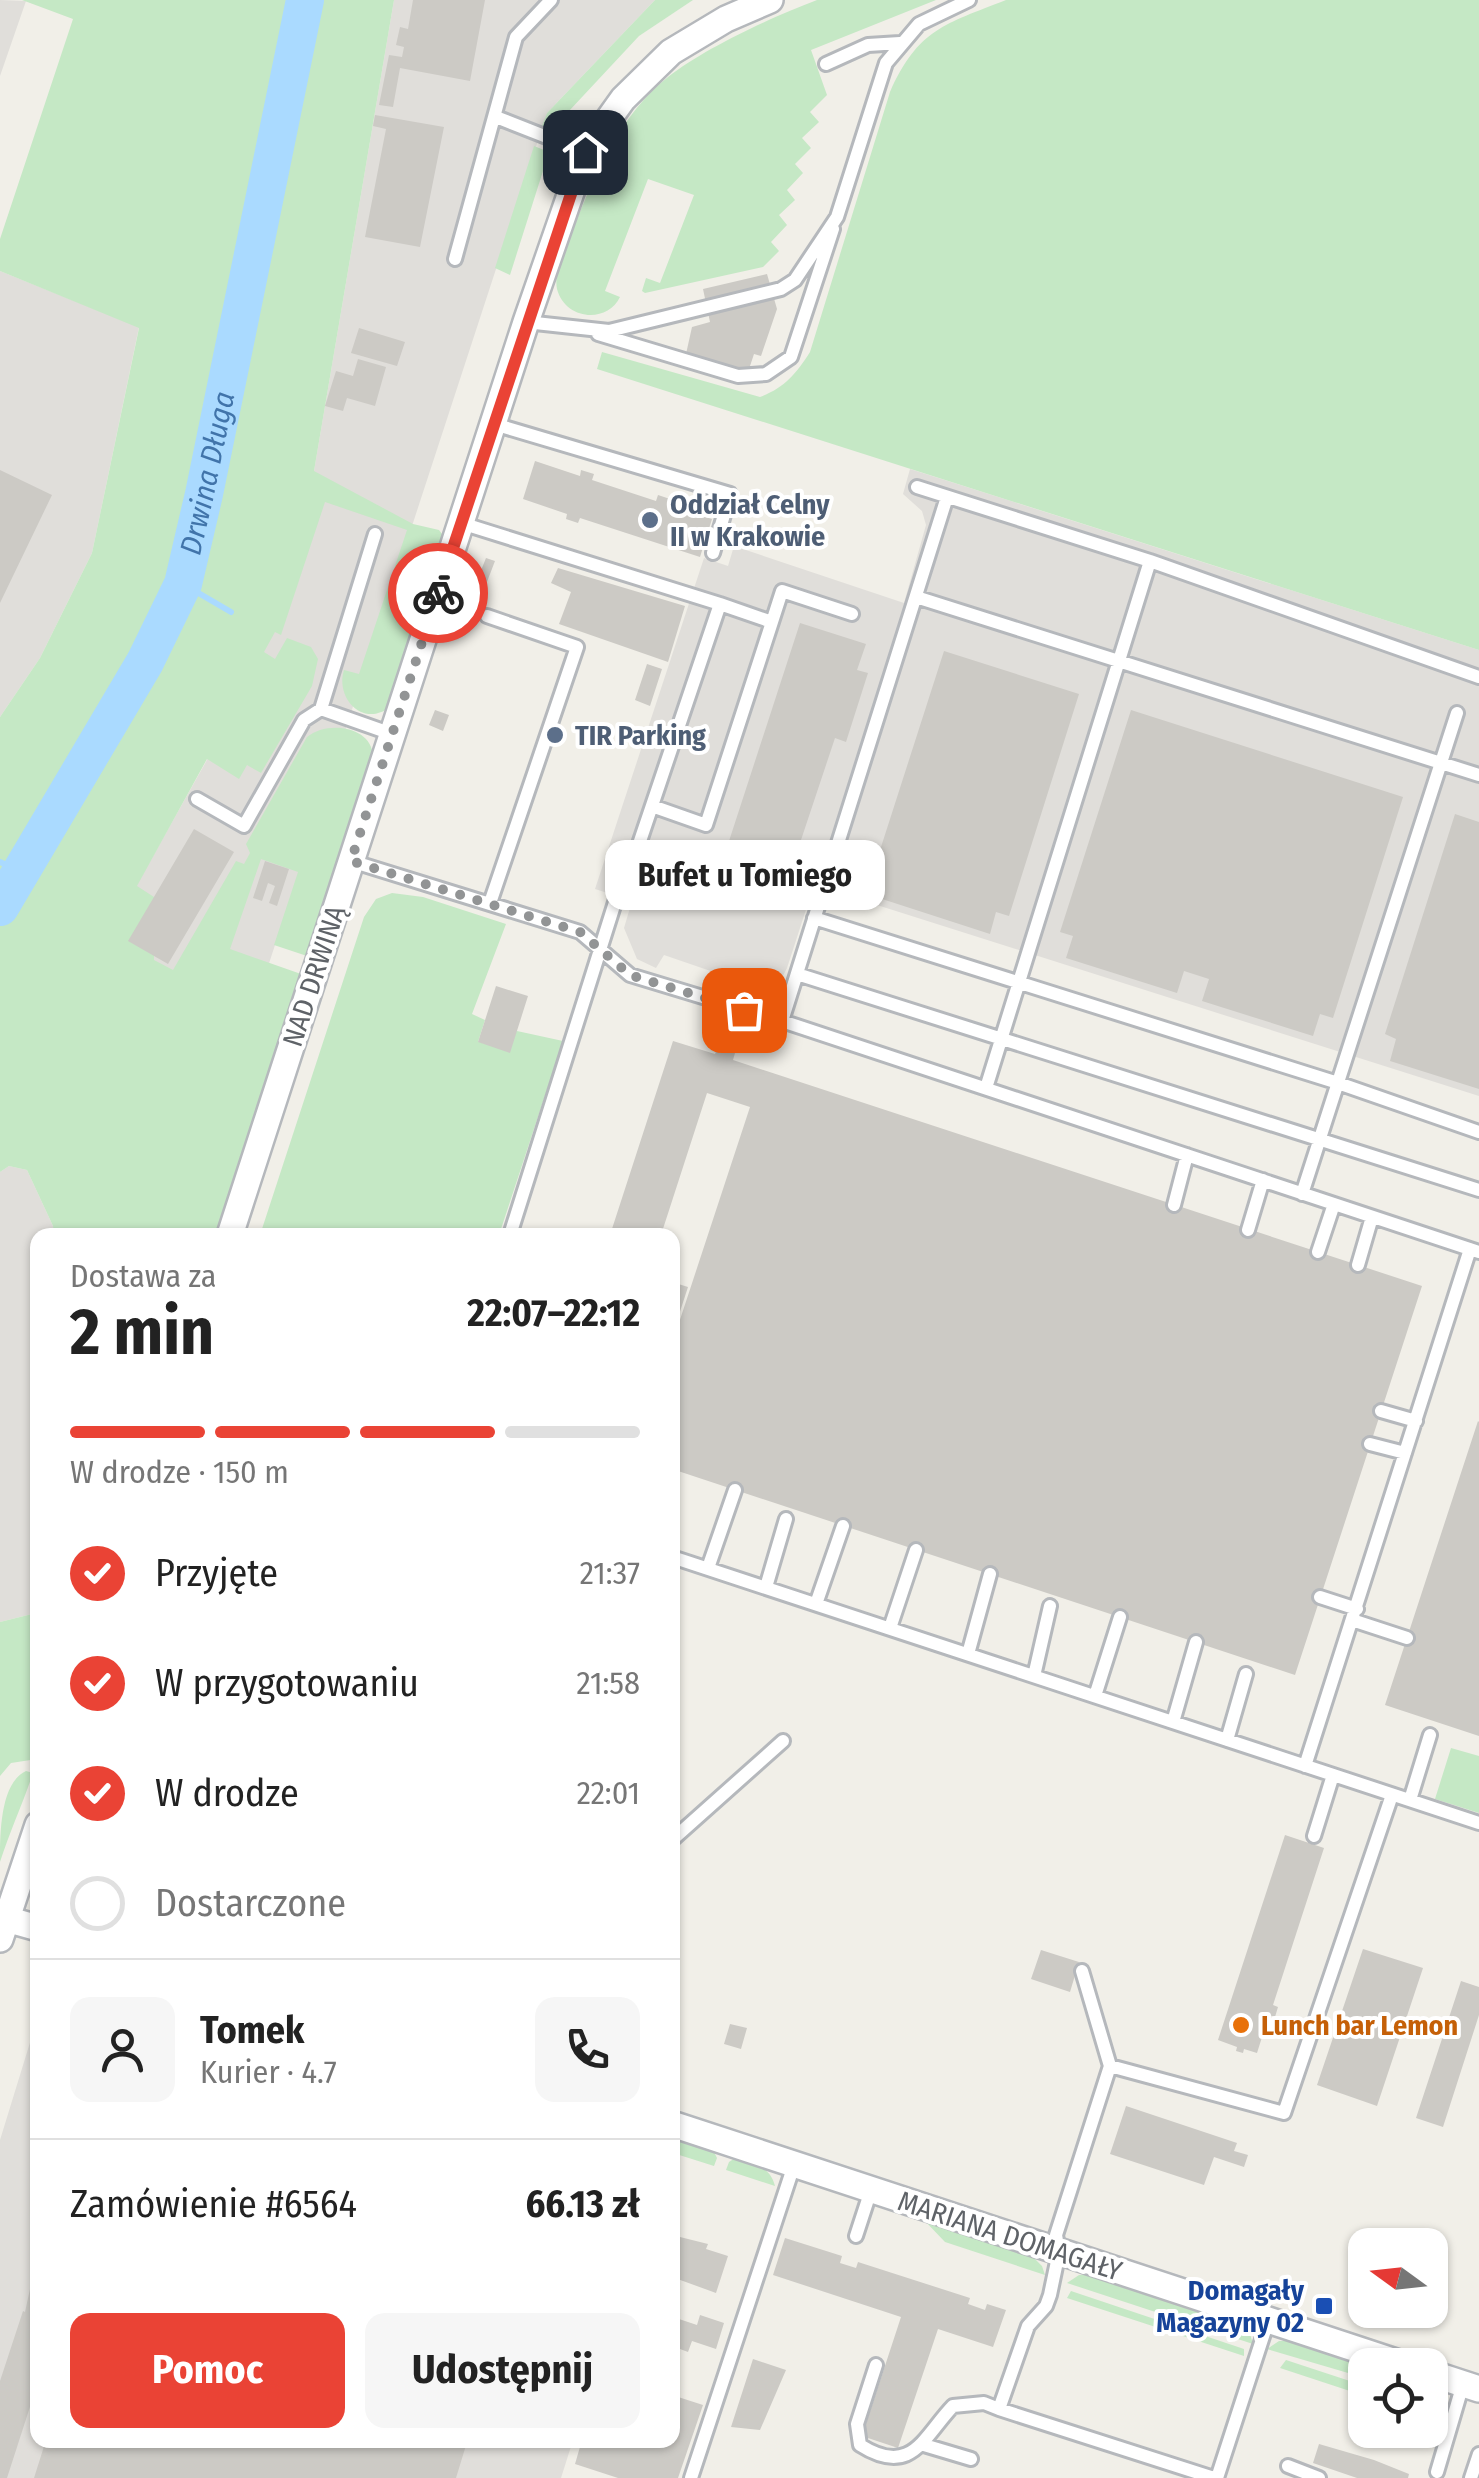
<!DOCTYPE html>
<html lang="pl">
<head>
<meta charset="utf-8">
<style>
	:root { --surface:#fff; --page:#f6f6f6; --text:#222; --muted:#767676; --line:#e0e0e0; --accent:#ea4335 }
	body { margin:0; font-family:"Fira Sans Condensed",sans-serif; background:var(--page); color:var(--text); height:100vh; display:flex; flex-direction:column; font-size:38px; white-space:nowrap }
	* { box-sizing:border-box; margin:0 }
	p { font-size:32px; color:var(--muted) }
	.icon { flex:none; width:55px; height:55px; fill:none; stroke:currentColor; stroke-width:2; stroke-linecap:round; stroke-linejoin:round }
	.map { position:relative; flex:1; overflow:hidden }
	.drawer { position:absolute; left:30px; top:1228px; width:650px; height:1220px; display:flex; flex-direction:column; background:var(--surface); border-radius:20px; box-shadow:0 2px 8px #0004 }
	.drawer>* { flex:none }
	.needle { width:65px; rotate:285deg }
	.fabs { position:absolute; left:1348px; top:2228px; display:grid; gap:20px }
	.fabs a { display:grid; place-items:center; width:100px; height:100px; border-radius:20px; background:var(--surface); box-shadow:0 2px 8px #0004; font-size:50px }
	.pin { position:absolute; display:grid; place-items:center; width:85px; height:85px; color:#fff; margin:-42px; border-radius:20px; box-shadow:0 5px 15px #0006 }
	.courier { position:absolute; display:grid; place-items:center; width:100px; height:100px; margin:-50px; border:8px solid #ea4335; border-radius:50%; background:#fff; color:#222; box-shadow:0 2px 12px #0007 }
	.bubble { position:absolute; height:70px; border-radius:20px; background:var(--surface); box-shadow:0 2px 8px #0004; font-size:32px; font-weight:700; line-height:70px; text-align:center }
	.summary em { font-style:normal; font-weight:700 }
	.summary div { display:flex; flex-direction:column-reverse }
	.summary { display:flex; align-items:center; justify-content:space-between; height:170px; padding:0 40px }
	h1 { font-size:65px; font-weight:700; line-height:75px }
	.bar { display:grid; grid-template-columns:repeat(4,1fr); gap:15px 10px; align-content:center; height:120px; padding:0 40px }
	.bar i { height:12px; border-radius:8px; background:var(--line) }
	.bar .on { background:var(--accent) }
	.bar p { grid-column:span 4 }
	.line { display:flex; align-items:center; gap:25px; padding:0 40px; border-top:2px solid var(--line) }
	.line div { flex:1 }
	.round { display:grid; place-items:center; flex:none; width:105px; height:105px; border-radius:20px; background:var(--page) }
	ol { padding:0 40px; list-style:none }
	li { display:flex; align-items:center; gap:30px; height:110px }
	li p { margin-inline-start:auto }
	li .icon { padding:10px; border-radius:50%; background:var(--accent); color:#fff; stroke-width:4 }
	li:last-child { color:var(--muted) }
	li i { width:55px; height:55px; border:5px solid var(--line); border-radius:50% }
	.primary-button { display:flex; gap:20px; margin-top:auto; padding:20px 40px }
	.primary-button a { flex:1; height:115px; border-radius:20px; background:var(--accent); color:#fff; font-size:40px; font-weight:700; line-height:115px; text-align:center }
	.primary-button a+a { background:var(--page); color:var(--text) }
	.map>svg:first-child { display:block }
	.industrial { fill:#e0deda }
	.green { fill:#c5e8c5 }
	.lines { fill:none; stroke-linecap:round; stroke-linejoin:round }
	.stream { stroke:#aadaff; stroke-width:6 }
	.river { stroke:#aadaff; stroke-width:38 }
	.building { fill:#cccac5 }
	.lane-casing { stroke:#b5b8bc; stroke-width:18 }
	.street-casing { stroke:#b5b8bc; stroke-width:30 }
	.lane { stroke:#fff; stroke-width:12 }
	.street { stroke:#fff; stroke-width:25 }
	.done { stroke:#929495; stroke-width:10; stroke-dasharray:0 18 }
	.route { stroke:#ea4335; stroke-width:12 }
	.service-dot { fill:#5c6f8a; stroke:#fff; stroke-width:4 }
	.food-dot { fill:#e8710a; stroke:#fff; stroke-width:4 }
	.transit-dot { fill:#1a4fb4; stroke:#fff; stroke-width:4 }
	.labels { text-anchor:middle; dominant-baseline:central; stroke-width:8; stroke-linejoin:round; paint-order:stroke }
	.service-label { font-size:28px; font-weight:bold; fill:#4e5e75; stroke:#fff; text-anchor:start }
	.street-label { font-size:28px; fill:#5f6368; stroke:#fff }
	.food-label { font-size:28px; font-weight:bold; fill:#c56008; stroke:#fff; text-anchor:start }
	.transit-label { font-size:28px; font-weight:bold; fill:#164399; stroke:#fff; text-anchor:end }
	.water-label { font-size:30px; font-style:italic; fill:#4174aa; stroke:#fff }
</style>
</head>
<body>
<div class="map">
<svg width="1479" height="2478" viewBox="0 0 1479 2478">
	<rect width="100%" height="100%" fill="#f1efe8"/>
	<path class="industrial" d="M0,0L26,1L0,76Z
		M394,0H655L547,113L208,1150L107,938L221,735L314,471Z
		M0,271L139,327L92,553L40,658L0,717Z
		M910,469L1479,650V1096L814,885L787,968L774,993L760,1000L763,989L664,955L656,968L637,959L624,928L632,901L595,889L704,558L728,566L734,546L904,603L926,525L922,511L903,494Z
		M9,1166L27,1170L53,1226L54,1235H38L37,1618L32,1614L0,1622V1172Z
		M37,2033L38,2440H573L561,2478H0V2140L32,2036Z"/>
	<path class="green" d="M22,0H394L314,471L413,524L439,530L445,538L390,707C363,728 335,698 344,670L359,674L407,530L325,502L281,635L275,632L264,652L275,659L287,638L311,647L318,659L312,686L261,773L247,765L239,779L207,759L137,886L154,897V960L173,970L236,861L244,864L250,853L246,844L307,737C327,720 372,726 373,756L309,953L307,956L274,945L298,872L261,859L230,949L301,974L217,1235H54L53,1226L27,1170L9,1166L0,1172V717L40,658L92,553L139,328L0,271V239L73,19Z
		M655,0H693L639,36L569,111L577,119L592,124L568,133L542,126L547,113Z
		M817,0H936L811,50L827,95L810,112L819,122L802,138L811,148L795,164L803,173L787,190L795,200L779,215L787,225L771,242L779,251L763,267L645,293L642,291L646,278L660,283L694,195L648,179L605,291L620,297C607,324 565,320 557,289C553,270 568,242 575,224C596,172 622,113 668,77C705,48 772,17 817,0Z
		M1006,0H1479V650L597,369L602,352L760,397C784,388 796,374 810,352L890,92C918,29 945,24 1006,0Z
		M534,146L549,152L510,275L495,268Z
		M392,893L423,897L506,924L472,1014L485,1020L478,1042L517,1031L563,1041L499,1235H260L364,917L376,899Z
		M32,1614L38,1618L37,1759L11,1763L0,1776V1622Z
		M1451,1748L1479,1756V1813L1435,1799Z
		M26,1771L33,1773C23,1803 10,1831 0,1862C0,1834 0,1783 26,1771Z
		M680,2140L713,2150L717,2158L714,2166L673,2153L672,2141Z
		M735,2158C753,2163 770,2166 775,2186L726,2170L729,2162Z
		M923,2219L1031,2255L1042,2266L1045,2275L945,2242Z
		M1090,2274L1238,2323L1250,2334L1253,2344L1067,2283L1079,2275Z
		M1071,2291L1244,2349V2356L1067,2298Z
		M1279,2341H1290L1365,2365V2378L1267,2349Z
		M1286,2360L1365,2386V2396L1280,2368Z"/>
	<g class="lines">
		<path class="stream" d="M183,584L231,612
			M0,862L20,871"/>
		<path class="river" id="s1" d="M0,907L145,662L183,584L204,494L305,0"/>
	</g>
	<path class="building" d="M413,0H485L470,81L400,68L393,107L379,105L389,55L402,57L404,47L396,45L400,27L408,29Z
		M375,115L444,127L420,247L365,237L386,129L373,126Z
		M767,274L777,309L761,356L754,354L745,381L684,363L692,327L710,322L703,289Z
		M359,328L405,342L397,366L351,353Z
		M358,359L386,367L375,406L347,398L343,411L325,406L336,371L353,376Z
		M535,461L580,476L581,470L594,474L592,480L656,501L658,495L670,499L668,505L712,519L700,557L580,518L578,523L566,519L567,514L523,499Z
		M0,470L52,495L0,603Z
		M486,558L495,561L485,587L476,583Z
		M558,568L685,606L668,662L559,624L571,592L551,583Z
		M474,589L481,592L475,611L467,608Z
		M800,623L866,644L857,670L868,673L846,742L835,738L780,903L716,881Z
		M944,651L1079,694L1009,916L996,912L990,934L879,898L885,876L873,872Z
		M647,664L662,669L650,706L635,700Z
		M435,710L449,715L443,731L429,725Z
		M1131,710L1403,797L1333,1018L1320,1014L1313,1036L1202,1001L1209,979L1184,971L1177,993L1066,958L1073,936L1060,932Z
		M1455,814L1479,822V1089L1390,1061L1396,1039L1385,1034Z
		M194,829L234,852L168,964L128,941Z
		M265,861L289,869L277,906L269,903L275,886L268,883L262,901L253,898Z
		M496,986L528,996L510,1053L478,1042Z
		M673,1041L715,1054L717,1049L735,1053L733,1060L1422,1286L1295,1675L672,1469V1344L750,1107L707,1093L661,1235H610Z
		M672,1282L688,1287L673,1333L672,1332Z
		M1478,1421L1479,1422V1736L1385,1705Z
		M1285,1835L1324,1848L1273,2005L1278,2007L1275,2017L1269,2015L1257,2053L1244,2049L1243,2053L1236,2051L1237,2047L1218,2040Z
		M1363,1949L1423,1968L1377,2106L1317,2085Z
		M1041,1950L1079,1962L1070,1992L1031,1979Z
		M1461,1981L1479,1987V2015L1443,2127L1416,2118Z
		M730,2024L747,2028L741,2049L724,2044Z
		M1126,2106L1237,2143L1234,2151L1248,2155L1244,2167L1214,2157L1204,2185L1110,2154Z
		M672,2235L708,2244L706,2249L728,2256L716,2293L672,2277Z
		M785,2238L842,2256L840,2263L856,2268L858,2262L970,2298L968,2304L985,2310L987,2304L1006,2310L993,2347L938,2329L898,2448L862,2436L901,2317L773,2275Z
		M30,2289L38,2291V2382L7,2478H0V2381L23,2311L25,2312Z
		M672,2305L680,2307L676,2318L697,2325L700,2315L724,2323L716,2349L692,2341L688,2352L672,2346Z
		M753,2359L786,2370L760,2430L731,2427Z
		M672,2395L703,2405L678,2478H618L575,2464L582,2440H672Z
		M46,2440H460L467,2442L456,2478H34Z
		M1319,2444L1374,2460L1409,2474L1408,2478H1357L1313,2463Z"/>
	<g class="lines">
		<defs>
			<path id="lane" d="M826,64L868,45L900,43
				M496,117L585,152
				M455,259L516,37L551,0
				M526,322L609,331L781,289L795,280L837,217L886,63L919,24L969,0
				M598,334L738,376L766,374L791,357L833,229
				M494,424L730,494L713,553
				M917,487L1150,561L1479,677
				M461,523L720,604
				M916,597L1479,775
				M487,616L577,647L490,903
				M321,709L392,734
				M197,799L244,826L304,720L321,709L375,534
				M652,806L706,825L772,622
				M351,861L580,932L630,975L782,1021L1479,1252
				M814,918L1338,1083L1479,1132
				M797,974L1479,1190
				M782,1021L947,497
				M986,1088L1150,561
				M1302,1194L1457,713
				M1174,1205L1187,1155
				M1248,1230L1263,1180
				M510,1235L617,896L637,850L720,604L772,622L782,591L852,614
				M1318,1252L1334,1204
				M1358,1265L1372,1217
				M1381,1411L1416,1421
				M1370,1444L1405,1453
				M672,1557L1479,1823
				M708,1568L735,1490
				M766,1587L786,1519
				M1320,1597L1357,1609
				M816,1604L843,1526
				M1352,1620L1407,1638
				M890,1628L916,1550
				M968,1654L990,1574
				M1034,1676L1050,1606
				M1095,1696L1120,1617
				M1173,1722L1196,1642
				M1227,1740L1246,1674
				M1305,1766L1470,1249
				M1410,1800L1430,1735
				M1314,1836L1333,1775
				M672,1840L783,1741
				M1082,1971L1110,2066
				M856,2236L871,2190
				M876,2365L857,2424L860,2445C912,2478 924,2436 953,2406L984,2403L999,2409
				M924,2445L971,2459
				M1288,2466L1319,2478
				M1437,2472L1463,2384
				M691,2478L794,2165
				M1214,2478L999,2409L1028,2326L1046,2306L1050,2295L1059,2252L1056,2235L1110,2066L1284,2113L1392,1795
				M1217,2478L1268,2321
				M1471,2478L1479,2454"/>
			<path id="street" d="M230,1235L526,322L585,152L623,99L671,52L726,19L770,0
				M6,1919L38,1928
				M0,1939L38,1825
				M672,2124L1405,2365
				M1430,2373L1479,2389"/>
		</defs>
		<use href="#lane" class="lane-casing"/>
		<use href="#street" class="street-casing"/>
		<use href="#lane" class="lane"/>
		<use href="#street" class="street"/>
	</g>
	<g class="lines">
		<path class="done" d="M438,593L351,861L580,932L630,975L744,1010"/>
		<path class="route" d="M438,593L585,152"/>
	</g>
	<g class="service-dot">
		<circle cx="650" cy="520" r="10"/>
		<circle cx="555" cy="735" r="10"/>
	</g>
	<circle class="food-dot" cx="1241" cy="2025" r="10"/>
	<rect class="transit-dot" x="1314" y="2296" width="20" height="20" rx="5"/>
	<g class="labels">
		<g class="service-label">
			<text x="670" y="504">Oddział Celny<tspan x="670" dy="32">II w Krakowie</tspan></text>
			<text x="575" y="735">TIR Parking</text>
		</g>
		<g class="street-label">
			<text transform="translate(314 976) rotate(-72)">NAD DRWINĄ</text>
			<text transform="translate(1010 2236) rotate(18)">MARIANA DOMAGAŁY</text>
		</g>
		<g class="food-label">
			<text x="1261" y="2025">Lunch bar Lemon</text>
		</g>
		<g class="transit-label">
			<text x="1304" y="2290">Domagały<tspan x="1304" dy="32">Magazyny 02</tspan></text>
		</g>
		<g class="water-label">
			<text stroke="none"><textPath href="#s1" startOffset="485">Drwina Długa</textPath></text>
		</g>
	</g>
</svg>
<div class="fabs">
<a><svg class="needle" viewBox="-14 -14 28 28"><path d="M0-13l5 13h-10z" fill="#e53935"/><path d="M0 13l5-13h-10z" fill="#767676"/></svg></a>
<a><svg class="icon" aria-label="locate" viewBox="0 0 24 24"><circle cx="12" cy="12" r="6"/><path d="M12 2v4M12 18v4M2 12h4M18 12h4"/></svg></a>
</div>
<div class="pin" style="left:744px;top:1010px;background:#ea580c"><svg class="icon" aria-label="bag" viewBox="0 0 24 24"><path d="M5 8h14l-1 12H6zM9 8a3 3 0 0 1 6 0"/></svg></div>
<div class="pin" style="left:585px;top:152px;background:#1f2937"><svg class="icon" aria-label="home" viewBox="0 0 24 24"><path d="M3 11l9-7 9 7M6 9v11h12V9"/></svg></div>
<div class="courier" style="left:438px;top:593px"><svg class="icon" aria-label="bike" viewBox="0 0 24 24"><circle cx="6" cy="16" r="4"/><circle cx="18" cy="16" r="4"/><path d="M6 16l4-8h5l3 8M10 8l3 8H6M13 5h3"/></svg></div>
<div class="bubble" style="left:605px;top:840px;width:280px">Bufet u Tomiego</div>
<section class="drawer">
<div class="summary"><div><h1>2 min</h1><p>Dostawa za</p></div><em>22:07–22:12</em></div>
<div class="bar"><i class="on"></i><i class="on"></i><i class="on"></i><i></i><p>W drodze · 150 m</p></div>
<ol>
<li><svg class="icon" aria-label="check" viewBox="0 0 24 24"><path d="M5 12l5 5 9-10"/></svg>Przyjęte<p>21:37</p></li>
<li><svg class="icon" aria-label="check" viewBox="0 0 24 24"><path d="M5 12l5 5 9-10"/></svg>W przygotowaniu<p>21:58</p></li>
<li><svg class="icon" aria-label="check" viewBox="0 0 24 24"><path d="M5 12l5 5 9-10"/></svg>W drodze<p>22:01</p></li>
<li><i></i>Dostarczone</li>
</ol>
<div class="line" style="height:180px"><a class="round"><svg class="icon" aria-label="person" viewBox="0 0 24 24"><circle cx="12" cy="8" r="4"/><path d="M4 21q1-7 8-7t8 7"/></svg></a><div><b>Tomek</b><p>Kurier · 4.7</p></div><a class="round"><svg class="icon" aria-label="phone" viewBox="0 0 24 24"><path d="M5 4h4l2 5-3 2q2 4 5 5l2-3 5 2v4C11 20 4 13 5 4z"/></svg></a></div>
<div class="line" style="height:130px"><div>Zamówienie #6564</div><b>66.13 zł</b></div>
<div class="primary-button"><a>Pomoc</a><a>Udostępnij</a></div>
</section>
</div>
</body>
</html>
